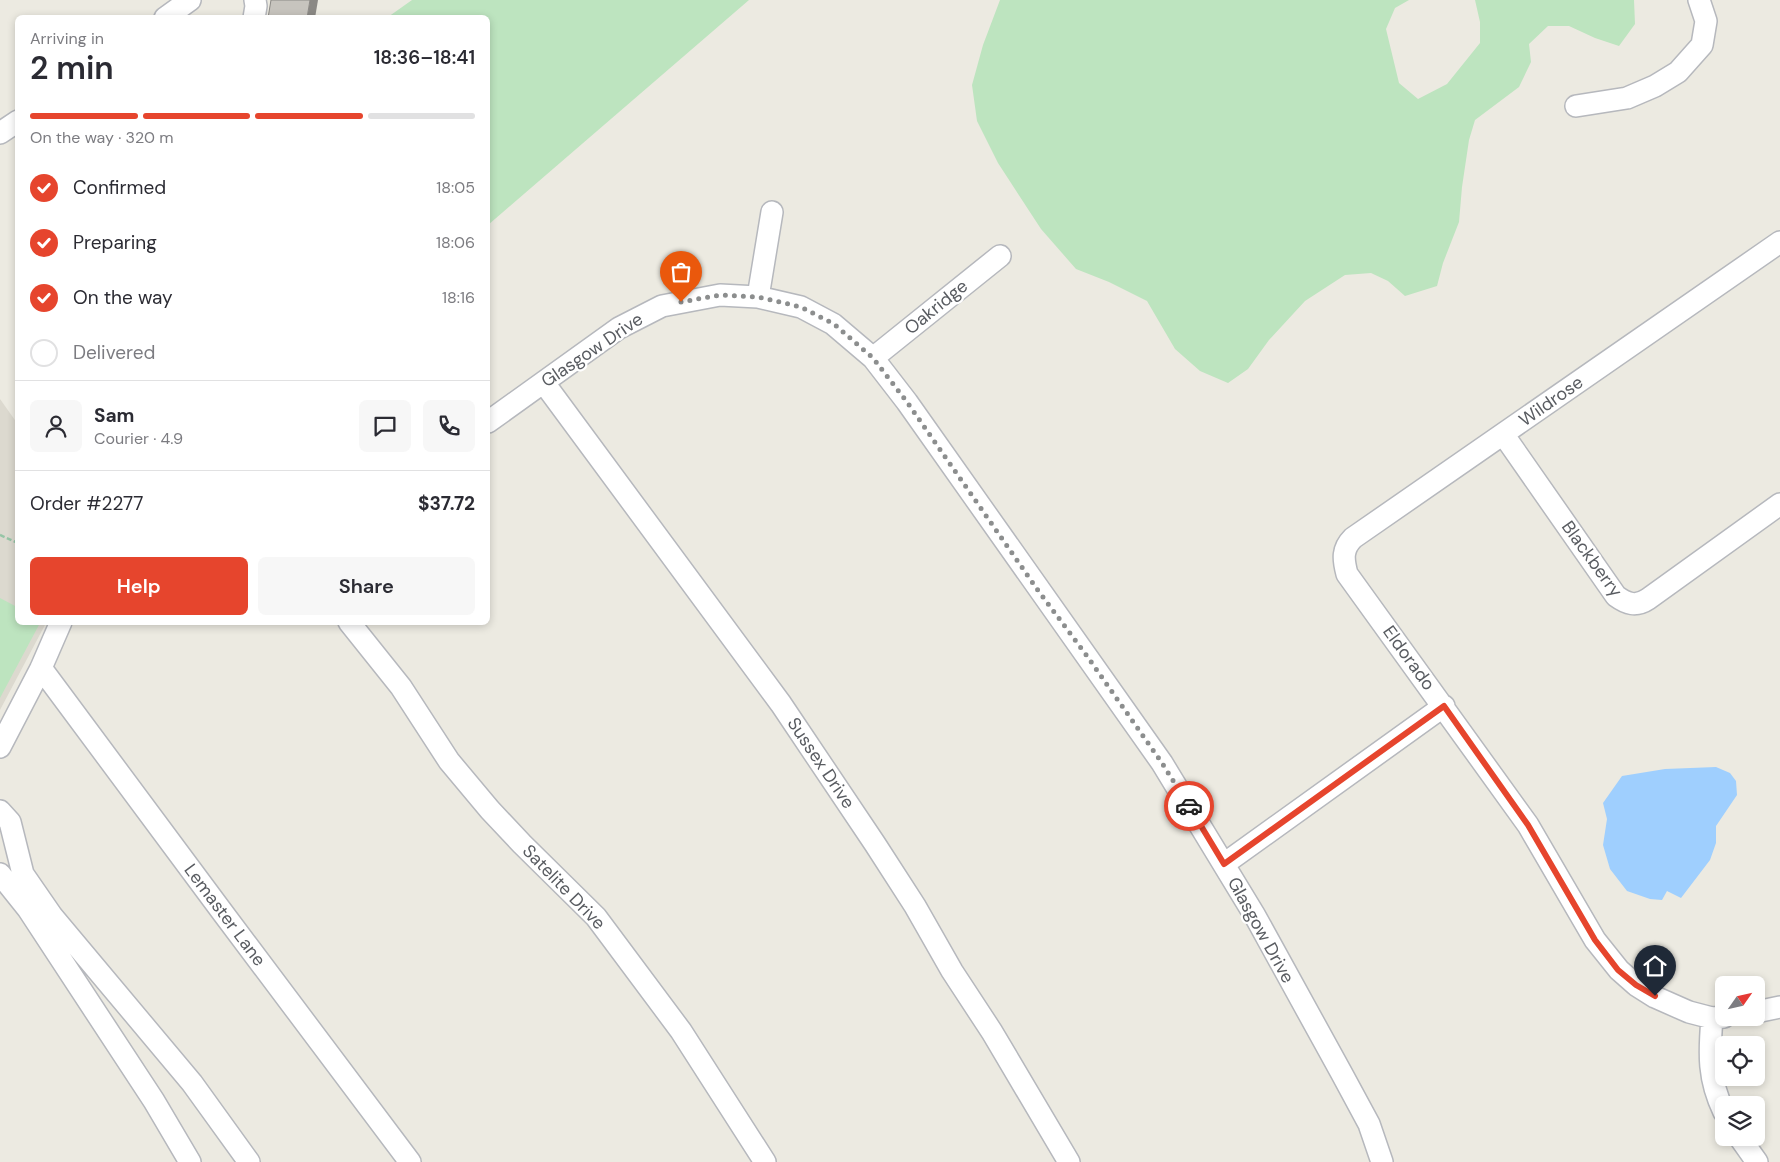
<!DOCTYPE html>
<html lang="en">
<head>
<meta charset="utf-8">
<style>
	:root { --surface:#fff; --page:#f7f7f7; --text:#2b2b33; --muted:#7c7c81; --line:#e1e1e2; --accent:#e6452d }
	body { margin:0; font-family:"DM Sans",sans-serif; background:var(--page); color:var(--text); height:100vh; display:flex; flex-direction:column; font-size:19px; white-space:nowrap }
	* { box-sizing:border-box; margin:0 }
	p { font-size:16px; color:var(--muted) }
	.icon { flex:none; width:28px; height:28px; fill:none; stroke:currentColor; stroke-width:2; stroke-linecap:round; stroke-linejoin:round }
	.map { position:relative; flex:1; overflow:hidden }
	.side { position:absolute; left:15px; top:15px; width:475px; height:610px; display:flex; flex-direction:column; background:var(--surface); border-radius:8px; box-shadow:0 2px 8px #0003 }
	.side>* { flex:none }
	.needle { width:32px; rotate:56deg }
	.tools { position:absolute; left:1715px; top:976px; display:grid; gap:10px }
	.tools a { display:grid; place-items:center; width:50px; height:50px; border-radius:8px; background:var(--surface); box-shadow:0 2px 8px #0003; font-size:25px }
	.pin { position:absolute; display:grid; place-items:center; width:42px; height:42px; color:#fff; margin:-51px -21px; border-radius:50% 50% 50% 0; rotate:-45deg; box-shadow:0 0 5px #0007 }
	.pin .icon { rotate:45deg }
	.courier { position:absolute; display:grid; place-items:center; width:50px; height:50px; margin:-25px; border:4px solid #e6452d; border-radius:50%; background:#fff; color:#222; box-shadow:0 1px 6px #0007 }
	.overview em { font-style:normal; font-weight:600 }
	.overview div { display:flex; flex-direction:column-reverse }
	.overview { display:flex; align-items:center; justify-content:space-between; height:85px; padding:0 15px }
	h1 { font-size:32px; font-weight:600; line-height:38px }
	.bar { display:grid; grid-template-columns:repeat(4,1fr); gap:8px 5px; align-content:center; height:60px; padding:0 15px }
	.bar i { height:6px; border-radius:4px; background:var(--line) }
	.bar .active { background:var(--accent) }
	.bar p { grid-column:span 4 }
	.line { display:flex; align-items:center; gap:12px; padding:0 15px; border-top:1px solid var(--line) }
	.line div { flex:1 }
	.round { display:grid; place-items:center; flex:none; width:52px; height:52px; border-radius:8px; background:var(--page) }
	ol { padding:0 15px; list-style:none }
	li { display:flex; align-items:center; gap:15px; height:55px }
	li p { margin-inline-start:auto }
	li .icon { padding:5px; border-radius:50%; background:var(--accent); color:#fff; stroke-width:4 }
	li:last-child { color:var(--muted) }
	li i { width:28px; height:28px; border:2px solid var(--line); border-radius:50% }
	.primary-button { display:flex; gap:10px; margin-top:auto; padding:10px 15px }
	.primary-button a { flex:1; height:58px; border-radius:8px; background:var(--accent); color:#fff; font-size:20px; font-weight:600; line-height:58px; text-align:center }
	.primary-button a+a { background:var(--page); color:var(--text) }
	.map>svg:first-child { display:block }
	.education { fill:#dcd9cf }
	.green { fill:#bde4bf }
	.water { fill:#9fcffe }
	.lines { fill:none; stroke-linecap:round; stroke-linejoin:round }
	.minor-casing { stroke:#b6b8bd; stroke-width:24 }
	.path { stroke:#96c5a6; stroke-width:2.5; stroke-dasharray:5 2.5; stroke-linecap:butt }
	.minor { stroke:#fff; stroke-width:21 }
	.shaded-wall { fill:#8b8985 }
	.building { fill:#c7c4be; stroke:#8b8985 }
	.done { stroke:#8c8e8e; stroke-width:5; stroke-dasharray:0 9 }
	.route { stroke:#e6452d; stroke-width:6 }
	.labels { text-anchor:middle; dominant-baseline:central; stroke-width:4.5; stroke-linejoin:round; paint-order:stroke }
	.street-label { font-size:18px; fill:#595c61; stroke:#fff }
</style>
</head>
<body>
<div class="map">
<svg width="1780" height="1162" viewBox="0 0 1780 1162">
	<rect width="100%" height="100%" fill="#eceae1"/>
	<path class="education" d="M0,399L17,423L18,622L46,623L0,710Z"/>
	<path class="green" d="M412,0H749L488,225V18L388,17Z
		M1000,0H1409L1395,8L1386,29L1399,83L1418,99L1447,84L1480,43V22L1475,0H1634L1635,24L1619,46L1595,38L1569,26H1548L1529,44L1531,62L1519,87L1475,120L1469,140L1462,187L1459,222L1443,263L1437,286L1405,296L1388,281L1371,273L1345,275L1305,301L1269,340L1248,369L1228,383L1200,371L1175,349L1147,301L1109,282L1076,269L1041,229L998,163L977,121L972,85L983,45Z
		M0,598L17,607L18,622L40,623L0,698Z"/>
	<path class="water" d="M1716,767L1730,773L1736,781L1737,795L1716,826V843L1710,860L1681,898L1667,891L1662,900L1650,899L1627,891L1610,869L1603,845L1607,819L1603,803L1622,776L1665,769Z"/>
	<g class="lines">
		<defs>
			<path id="minor" d="M165,18L190,0
				M254,18L256,6L255,0
				M1576,106L1627,98L1655,86L1678,72L1702,45L1706,21L1699,0
				M0,133L18,121
				M758,297L772,212
				M873,358L1000,256
				M544,383L781,704L875,844L915,906L952,971L992,1032L1069,1162
				M488,422L619,328L662,306L720,295L758,297L801,307L833,324L873,358L907,402L1162,763L1255,916L1342,1074L1369,1124L1382,1162
				M1503,434L1616,596C1627,604 1636,607 1648,599L1780,504
				M349,622L401,687L449,761L490,810L522,844L596,917L681,1031L765,1162
				M41,668L223,913L410,1162
				M0,747L41,668L61,622
				M0,811L10,822L23,874L52,916L192,1083L249,1162
				M1224,864L1444,706
				M0,874L28,909L154,1101L190,1162
				M1756,1012L1780,1007
				M1724,1017L1712,1018L1689,1012L1655,997L1636,985L1619,970L1595,940L1528,825L1347,574C1343,559 1342,549 1353,538L1780,242
				M1712,1018C1709,1054 1708,1079 1724,1112
				M1740,1138L1757,1162"/>
		</defs>
		<use href="#minor" class="minor-casing"/>
		<path class="path" d="M0,535L18,543"/>
		<use href="#minor" class="minor"/>
	</g>
	<path class="shaded-wall" d="M310,0H318L315,18H307Z"/>
	<path class="building" d="M271,0H310L307,18H268Z"/>
	<g class="lines">
		<path class="done" d="M681,302L720,295L758,297L801,307L834,324L873,358L907,402L1037,589L1087,656L1162,763L1189,806"/>
		<path class="route" d="M1189,806L1224,864L1444,706L1528,825L1595,940L1618,970L1636,985L1655,996"/>
	</g>
	<g class="labels">
		<g class="street-label">
			<text transform="translate(936 307) rotate(-39)">Oakridge</text>
			<text transform="translate(592 350) rotate(-34)">Glasgow Drive</text>
			<text transform="translate(1551 401) rotate(-35)">Wildrose</text>
			<text transform="translate(1592 559) rotate(54)">Blackberry</text>
			<text transform="translate(1409 658) rotate(54)">Eldorado</text>
			<text transform="translate(821 763) rotate(56)">Sussex Drive</text>
			<text transform="translate(564 887) rotate(46)">Satelite Drive</text>
			<text transform="translate(225 915) rotate(53)">Lemaster Lane</text>
			<text transform="translate(1261 930) rotate(61)">Glasgow Drive</text>
		</g>
	</g>
</svg>
<div class="tools">
<a><svg class="needle" viewBox="-14 -14 28 28"><path d="M0-13l5 13h-10z" fill="#e53935"/><path d="M0 13l5-13h-10z" fill="#7c7c81"/></svg></a>
<a><svg class="icon" aria-label="locate" viewBox="0 0 24 24"><circle cx="12" cy="12" r="6"/><path d="M12 2v4M12 18v4M2 12h4M18 12h4"/></svg></a>
<a><svg class="icon" aria-label="layers" viewBox="0 0 24 24"><path d="M12 4l9 5-9 5-9-5zM3 14l9 5 9-5"/></svg></a>
</div>
<div class="pin" style="left:681px;top:302px;background:#ea580c"><svg class="icon" aria-label="bag" viewBox="0 0 24 24"><path d="M5 8h14l-1 12H6zM9 8a3 3 0 0 1 6 0"/></svg></div>
<div class="pin" style="left:1655px;top:996px;background:#1f2937"><svg class="icon" aria-label="home" viewBox="0 0 24 24"><path d="M3 11l9-7 9 7M6 9v11h12V9"/></svg></div>
<div class="courier" style="left:1189px;top:806px"><svg class="icon" aria-label="car" viewBox="0 0 24 24"><path d="M5 17H2v-5l4-1 3-4h7l3 4 3 1v5h-3M9 17h6M6 11h13"/><circle cx="7" cy="17" r="2"/><circle cx="17" cy="17" r="2"/></svg></div>
<section class="side">
<div class="overview"><div><h1>2 min</h1><p>Arriving in</p></div><em>18:36–18:41</em></div>
<div class="bar"><i class="active"></i><i class="active"></i><i class="active"></i><i></i><p>On the way · 320 m</p></div>
<ol>
<li><svg class="icon" aria-label="check" viewBox="0 0 24 24"><path d="M5 12l5 5 9-10"/></svg>Confirmed<p>18:05</p></li>
<li><svg class="icon" aria-label="check" viewBox="0 0 24 24"><path d="M5 12l5 5 9-10"/></svg>Preparing<p>18:06</p></li>
<li><svg class="icon" aria-label="check" viewBox="0 0 24 24"><path d="M5 12l5 5 9-10"/></svg>On the way<p>18:16</p></li>
<li><i></i>Delivered</li>
</ol>
<div class="line" style="height:90px"><a class="round"><svg class="icon" aria-label="person" viewBox="0 0 24 24"><circle cx="12" cy="8" r="4"/><path d="M4 21q1-7 8-7t8 7"/></svg></a><div><b>Sam</b><p>Courier · 4.9</p></div><a class="round"><svg class="icon" aria-label="chat" viewBox="0 0 24 24"><path d="M4 5h16v11H9l-5 4z"/></svg></a><a class="round"><svg class="icon" aria-label="phone" viewBox="0 0 24 24"><path d="M5 4h4l2 5-3 2q2 4 5 5l2-3 5 2v4C11 20 4 13 5 4z"/></svg></a></div>
<div class="line" style="height:65px"><div>Order #2277</div><b>$37.72</b></div>
<div class="primary-button"><a>Help</a><a>Share</a></div>
</section>
</div>
</body>
</html>
